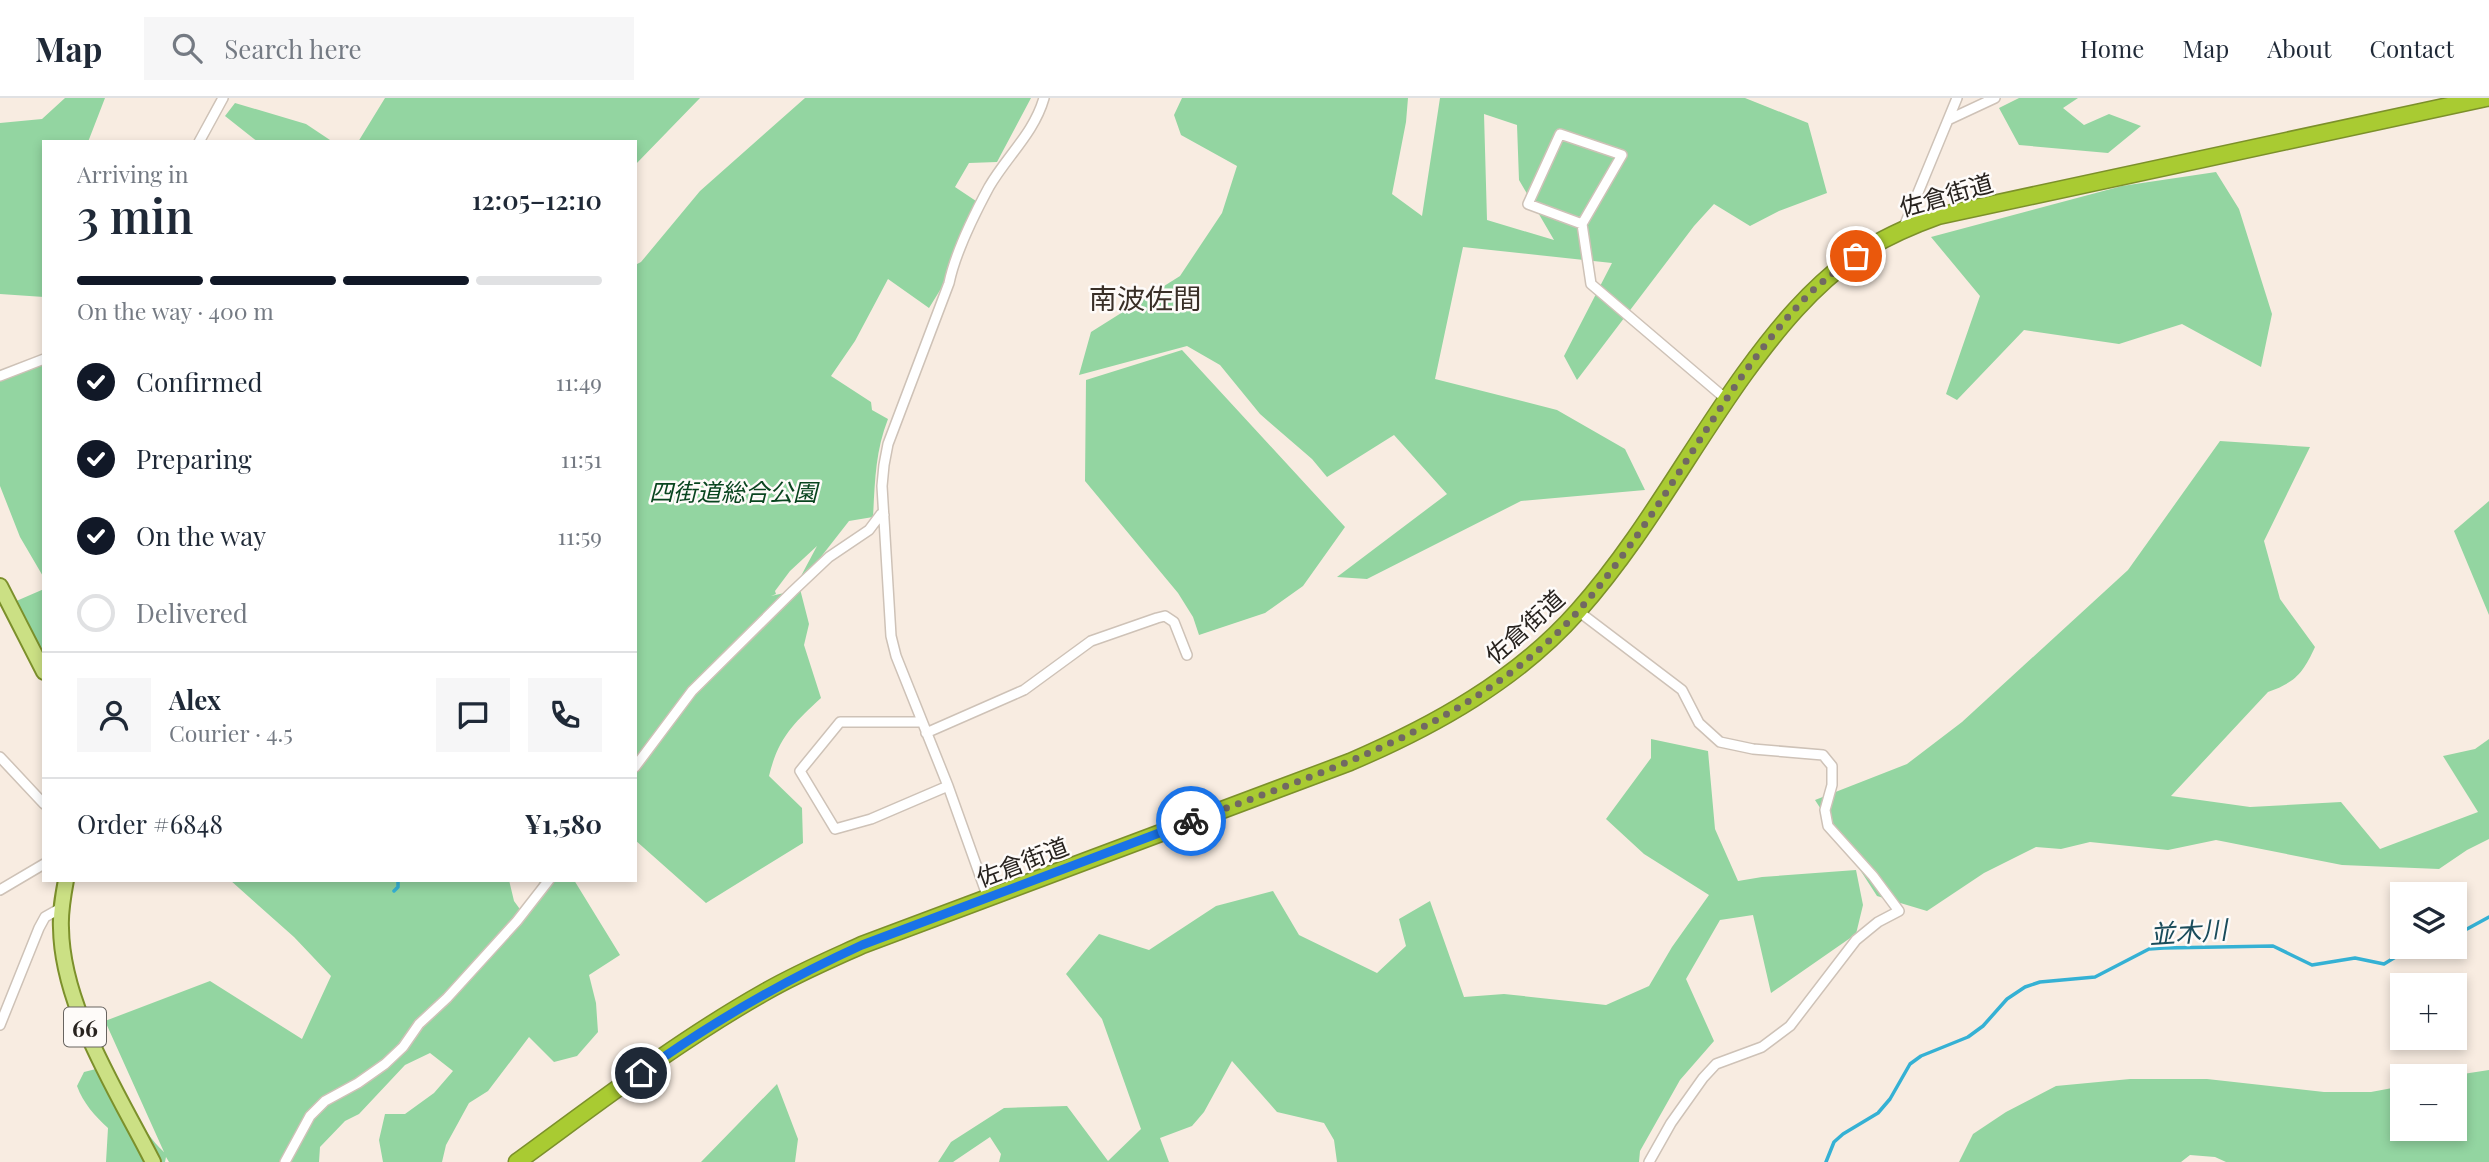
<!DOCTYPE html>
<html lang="en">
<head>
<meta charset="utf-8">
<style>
	:root { --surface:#fff; --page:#f6f6f7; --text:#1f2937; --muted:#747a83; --line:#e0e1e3; --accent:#111827 }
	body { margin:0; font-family:"Playfair Display","Noto Sans JP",serif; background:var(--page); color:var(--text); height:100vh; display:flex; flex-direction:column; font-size:26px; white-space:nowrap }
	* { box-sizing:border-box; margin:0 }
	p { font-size:23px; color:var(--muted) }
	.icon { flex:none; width:38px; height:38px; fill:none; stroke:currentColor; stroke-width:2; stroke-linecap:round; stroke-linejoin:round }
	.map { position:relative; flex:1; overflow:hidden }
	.side { position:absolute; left:42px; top:42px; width:595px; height:742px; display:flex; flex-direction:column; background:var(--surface); border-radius:0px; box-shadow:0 4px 10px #0003 }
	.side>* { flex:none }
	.buttons { position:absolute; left:2390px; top:784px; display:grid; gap:14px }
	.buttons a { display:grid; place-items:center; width:77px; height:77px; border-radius:0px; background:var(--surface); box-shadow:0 4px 10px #0003; font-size:35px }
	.pin { position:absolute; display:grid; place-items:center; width:60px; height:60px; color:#fff; margin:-30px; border:4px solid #fff; border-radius:50%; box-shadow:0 2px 7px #0007 }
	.courier { position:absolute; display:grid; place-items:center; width:70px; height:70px; margin:-35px; border:5px solid #1a73e8; border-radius:50%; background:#fff; color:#222; box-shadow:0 2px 9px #0007 }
	.head em { font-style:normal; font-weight:600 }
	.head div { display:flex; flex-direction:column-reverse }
	.head { display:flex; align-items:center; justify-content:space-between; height:119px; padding:0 35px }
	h1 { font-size:46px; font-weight:600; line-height:52px }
	.bar { display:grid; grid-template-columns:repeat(4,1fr); gap:10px 7px; align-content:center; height:84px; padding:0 35px }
	.bar i { height:9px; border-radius:5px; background:var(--line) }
	.bar .current { background:var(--accent) }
	.bar p { grid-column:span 4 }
	.line { display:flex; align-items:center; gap:18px; padding:0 35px; border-top:2px solid var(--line) }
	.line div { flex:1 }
	.round { display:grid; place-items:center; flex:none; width:74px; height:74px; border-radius:0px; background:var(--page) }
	ol { padding:0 35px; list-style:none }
	li { display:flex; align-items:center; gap:21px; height:77px }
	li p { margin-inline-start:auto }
	li .icon { padding:7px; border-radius:50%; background:var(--accent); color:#fff; stroke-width:4 }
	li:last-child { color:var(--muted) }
	li i { width:38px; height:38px; border:4px solid var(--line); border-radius:50% }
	header { display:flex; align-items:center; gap:42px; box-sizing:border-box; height:98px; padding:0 35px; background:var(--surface); border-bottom:2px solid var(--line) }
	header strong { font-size:33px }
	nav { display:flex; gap:38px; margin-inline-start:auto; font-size:24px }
	.search { width:490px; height:63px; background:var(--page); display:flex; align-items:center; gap:18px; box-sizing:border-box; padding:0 24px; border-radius:0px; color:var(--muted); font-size:26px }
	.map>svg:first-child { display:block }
	.green { fill:#93d5a1; fill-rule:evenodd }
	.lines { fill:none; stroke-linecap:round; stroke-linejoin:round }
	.stream { stroke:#35b1d4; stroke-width:3.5 }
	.street-casing { stroke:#cec2b7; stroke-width:12 }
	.primary-casing { stroke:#7c902b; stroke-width:18 }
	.highway-casing { stroke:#7c902b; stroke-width:19 }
	.street { stroke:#fff; stroke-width:9 }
	.primary { stroke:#cbe084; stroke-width:14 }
	.highway { stroke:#a9cb32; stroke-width:16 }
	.done { stroke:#716963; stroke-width:7; stroke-dasharray:0 12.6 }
	.route { stroke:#1a73e8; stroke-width:9 }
	.labels { text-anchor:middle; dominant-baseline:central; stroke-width:5; stroke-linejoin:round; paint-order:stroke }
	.shield { fill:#fefbf9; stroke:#686460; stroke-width:2 }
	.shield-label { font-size:23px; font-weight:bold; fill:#28231f }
	.street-label { font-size:24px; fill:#28231f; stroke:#fefbf9 }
	.park-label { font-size:24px; font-style:italic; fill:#09451f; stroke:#fefbf9 }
	.water-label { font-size:26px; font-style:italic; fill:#1a4c5b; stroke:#fefbf9 }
	.quarter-label { font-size:28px; fill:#392f27; stroke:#fefbf9 }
</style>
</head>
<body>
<header>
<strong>Map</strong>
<div class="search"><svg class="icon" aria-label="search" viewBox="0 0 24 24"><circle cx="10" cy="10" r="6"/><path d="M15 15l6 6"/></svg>Search here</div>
<nav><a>Home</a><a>Map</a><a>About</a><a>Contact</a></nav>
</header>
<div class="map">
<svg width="2489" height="1064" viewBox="0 0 2489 1064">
	<rect width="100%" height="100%" fill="#f8ece1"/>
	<path class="green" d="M65,0H105L88,44H44V199L0,196V25L42,21Z
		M385,0H700L635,67V44H358Z
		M805,0H1031L997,64L969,65L955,89L976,103L942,189L929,210L888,181L855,243L831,278L871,304L872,312L888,321C875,354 875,385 873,419L849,423L799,487L809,526L804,547L821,600C794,625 778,640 769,678L802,710L803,745L706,805L635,742V167L641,164L700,93ZM817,448L793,493L771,498L776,496L775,493L790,473Z
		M1182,0H1408L1406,24L1392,96L1422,118L1440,0H1745L1808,25L1827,95L1779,113L1750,128L1714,106L1694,128L1577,282L1564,258L1612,165L1463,149L1435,281L1557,312L1625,351L1645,392L1521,403L1367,481L1337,479L1447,396L1394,337L1327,379L1312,361L1260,316L1220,267L1187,248L1079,277L1091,234L1180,178L1222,115L1237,68L1181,37L1174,17ZM1484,16L1517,27L1519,82L1554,142L1487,122Z
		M2019,0H2078L2063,10L2084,27L2109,16L2141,28L2108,55L2019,47L1999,10Z
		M235,5L306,26L333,44H258L225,18Z
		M2216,74L2239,111L2272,216L2261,269L2182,226L2119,246L2024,232L1957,302L1946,296L1980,198L1931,139L2122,88Z
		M1182,252L1345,429L1303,488L1265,515L1199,537L1193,519L1178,495L1085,383L1086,282Z
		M44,263V480L20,439L0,388V281Z
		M2220,343L2310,349L2264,443L2280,501L2315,549C2303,575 2296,584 2268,594L2171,698L2250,709L2341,704L2380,751L2478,714L2443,658L2475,651L2489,641V741L2467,752L2439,771L2342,767L2216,742L2168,752L2090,744L2061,751L2036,749L1984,775L1927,813L1877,798L1815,702L1907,666L1962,624L2128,472Z
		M2489,403V517L2454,433Z
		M44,491V566L14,504Z
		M1651,641L1708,653L1715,731L1738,783L1762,779L1856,772L1863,807L1856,836L1771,895L1753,817L1720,822L1686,881L1714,943L1680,982L1640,1053L1639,1064H1337L1334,1042L1324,1025L1277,1014L1232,963L1204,1014L1192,1028L1160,1040L1169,1064H999L1001,1056L990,1039L953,1064H938L951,1044L1004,1010L1067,1008L1108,1063L1141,1031L1102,921L1066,876L1099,836L1149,852L1216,808L1273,793L1299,837L1377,875L1406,848L1399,821L1430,803L1464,899L1504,896L1606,907L1649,888L1672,849L1709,797L1644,756L1606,721L1651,660Z
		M230,782H509L514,803L522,814L541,782H574L620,857L589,877L596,905L598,934L577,958L554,964L529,939L488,993L469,1005L446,1047L442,1064H383L379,1042L385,1016H405L434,995L453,973L430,955L405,967L359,1016L345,1023L320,1049L319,1064H169L166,1059L165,1064H106L108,1030C95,1018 83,1005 77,988L84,974L104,969C129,994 140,1033 164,1054L105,923L210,883L302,941L331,878L294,839Z
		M2489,972V1064H2226L2215,1059L2190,1057L2181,1064H1959L1973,1036L2006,1014L2056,988L2130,981H2207L2324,994H2371L2403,988V1031H2455V978H2450Z
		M777,986L798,1041L795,1064H701Z"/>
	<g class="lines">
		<path class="stream" d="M394,793L398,789V782
			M2455,833L2467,831L2489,819
			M1826,1064L1834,1044L1843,1036L1878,1015L1890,1001L1910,966L1921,958L1968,939L1983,928L2007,901L2025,889L2040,884L2095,879L2149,851L2164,850L2273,848L2312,867L2355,860L2384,866L2412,849"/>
		<defs>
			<path id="street" d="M1950,21L1995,0
				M1560,36L1622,57L1582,126L1528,106Z
				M199,44L223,0
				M1582,126L1591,186L1726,301
				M1903,131L1957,0
				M0,278L44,261
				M1578,513L1682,592L1699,625L1720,644L1753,651L1823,657L1832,668V687L1825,712L1828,728L1873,778L1899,813L1878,824L1856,842L1790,928L1762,949L1716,966L1703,980L1671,1025L1649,1064
				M921,624H840L800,673L835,731L871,721L948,688
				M926,635L1024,592L1091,543L1157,520L1165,518L1174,524L1187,557
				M0,659L44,706
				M635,669L692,593L793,493L829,459L869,432L881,416L884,417
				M0,792L44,766
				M988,800L948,688L896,558L891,538L882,388L884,367L888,346L949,185C955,156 975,115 989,89C1007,58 1034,35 1044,0
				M0,927L39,830L45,819L61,810
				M285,1064L310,1018L325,1003L358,985L385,966L403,949L419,926L447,900L517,823L549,782"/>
			<path id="primary" d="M0,488L44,574
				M66,782C63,798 60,814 61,830C62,909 118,995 153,1064"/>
			<path id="highway" d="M517,1064C598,1005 678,943 765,894C796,876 829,862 862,847L1350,664C1434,628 1517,582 1578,513C1643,440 1688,354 1745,275C1777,231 1812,188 1857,157C1883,140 1910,128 1938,118L2486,0"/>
		</defs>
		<use href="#street" class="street-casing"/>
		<use href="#primary" class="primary-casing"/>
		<use href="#highway" class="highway-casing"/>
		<use href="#street" class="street"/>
		<use href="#primary" class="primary"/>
		<use href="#highway" class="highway"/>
	</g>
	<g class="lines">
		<path class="done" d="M1191,723C1318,676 1450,635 1552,540C1583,511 1611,474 1636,439C1694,357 1740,266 1811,194C1825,181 1841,169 1856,158"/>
		<path class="route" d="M641,975C712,924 783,883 862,847L1191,723"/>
	</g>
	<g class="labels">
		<rect class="shield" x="64" y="909.5" width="42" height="39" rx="5"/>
		<g class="shield-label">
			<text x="85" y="929">66</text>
		</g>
		<g class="street-label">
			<text transform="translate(1946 96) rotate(-16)">佐倉街道</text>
			<text transform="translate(1524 528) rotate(-42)">佐倉街道</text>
			<text transform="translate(1022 763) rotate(-21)">佐倉街道</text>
		</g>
		<g class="park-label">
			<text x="733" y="393">四街道総合公園</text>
		</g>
		<g class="water-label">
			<text transform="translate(2188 833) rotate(-4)">並木川</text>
		</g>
		<g class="quarter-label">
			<text x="1145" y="199">南波佐間</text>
		</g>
	</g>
</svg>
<div class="buttons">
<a><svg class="icon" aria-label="layers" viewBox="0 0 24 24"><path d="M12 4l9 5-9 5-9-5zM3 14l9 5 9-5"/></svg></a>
<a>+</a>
<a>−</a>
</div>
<div class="pin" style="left:1856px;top:158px;background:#ea580c"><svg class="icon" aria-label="bag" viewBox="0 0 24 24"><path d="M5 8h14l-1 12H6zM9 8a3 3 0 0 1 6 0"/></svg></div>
<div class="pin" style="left:641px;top:975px;background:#1f2937"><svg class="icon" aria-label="home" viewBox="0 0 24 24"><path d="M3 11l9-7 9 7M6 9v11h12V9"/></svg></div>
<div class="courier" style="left:1191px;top:723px"><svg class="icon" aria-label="bike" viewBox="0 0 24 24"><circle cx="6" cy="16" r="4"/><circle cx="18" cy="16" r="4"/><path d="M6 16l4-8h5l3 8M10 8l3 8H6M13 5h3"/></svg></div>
<section class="side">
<div class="head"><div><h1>3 min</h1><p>Arriving in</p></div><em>12:05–12:10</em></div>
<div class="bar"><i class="current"></i><i class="current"></i><i class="current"></i><i></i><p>On the way · 400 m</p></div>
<ol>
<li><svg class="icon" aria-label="check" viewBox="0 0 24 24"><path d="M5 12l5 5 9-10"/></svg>Confirmed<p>11:49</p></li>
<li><svg class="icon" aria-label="check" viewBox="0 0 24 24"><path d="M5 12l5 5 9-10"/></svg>Preparing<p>11:51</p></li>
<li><svg class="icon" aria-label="check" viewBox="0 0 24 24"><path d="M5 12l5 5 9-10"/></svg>On the way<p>11:59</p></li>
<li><i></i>Delivered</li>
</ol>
<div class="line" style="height:126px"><a class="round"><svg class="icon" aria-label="person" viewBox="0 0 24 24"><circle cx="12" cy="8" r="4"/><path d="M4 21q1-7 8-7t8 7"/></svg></a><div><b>Alex</b><p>Courier · 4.5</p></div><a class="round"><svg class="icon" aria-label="chat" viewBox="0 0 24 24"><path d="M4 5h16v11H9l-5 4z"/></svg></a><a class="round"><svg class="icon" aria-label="phone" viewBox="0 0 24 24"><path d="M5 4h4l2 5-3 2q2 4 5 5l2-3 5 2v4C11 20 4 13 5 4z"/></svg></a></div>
<div class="line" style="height:91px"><div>Order #6848</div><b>¥1,580</b></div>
</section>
</div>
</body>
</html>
